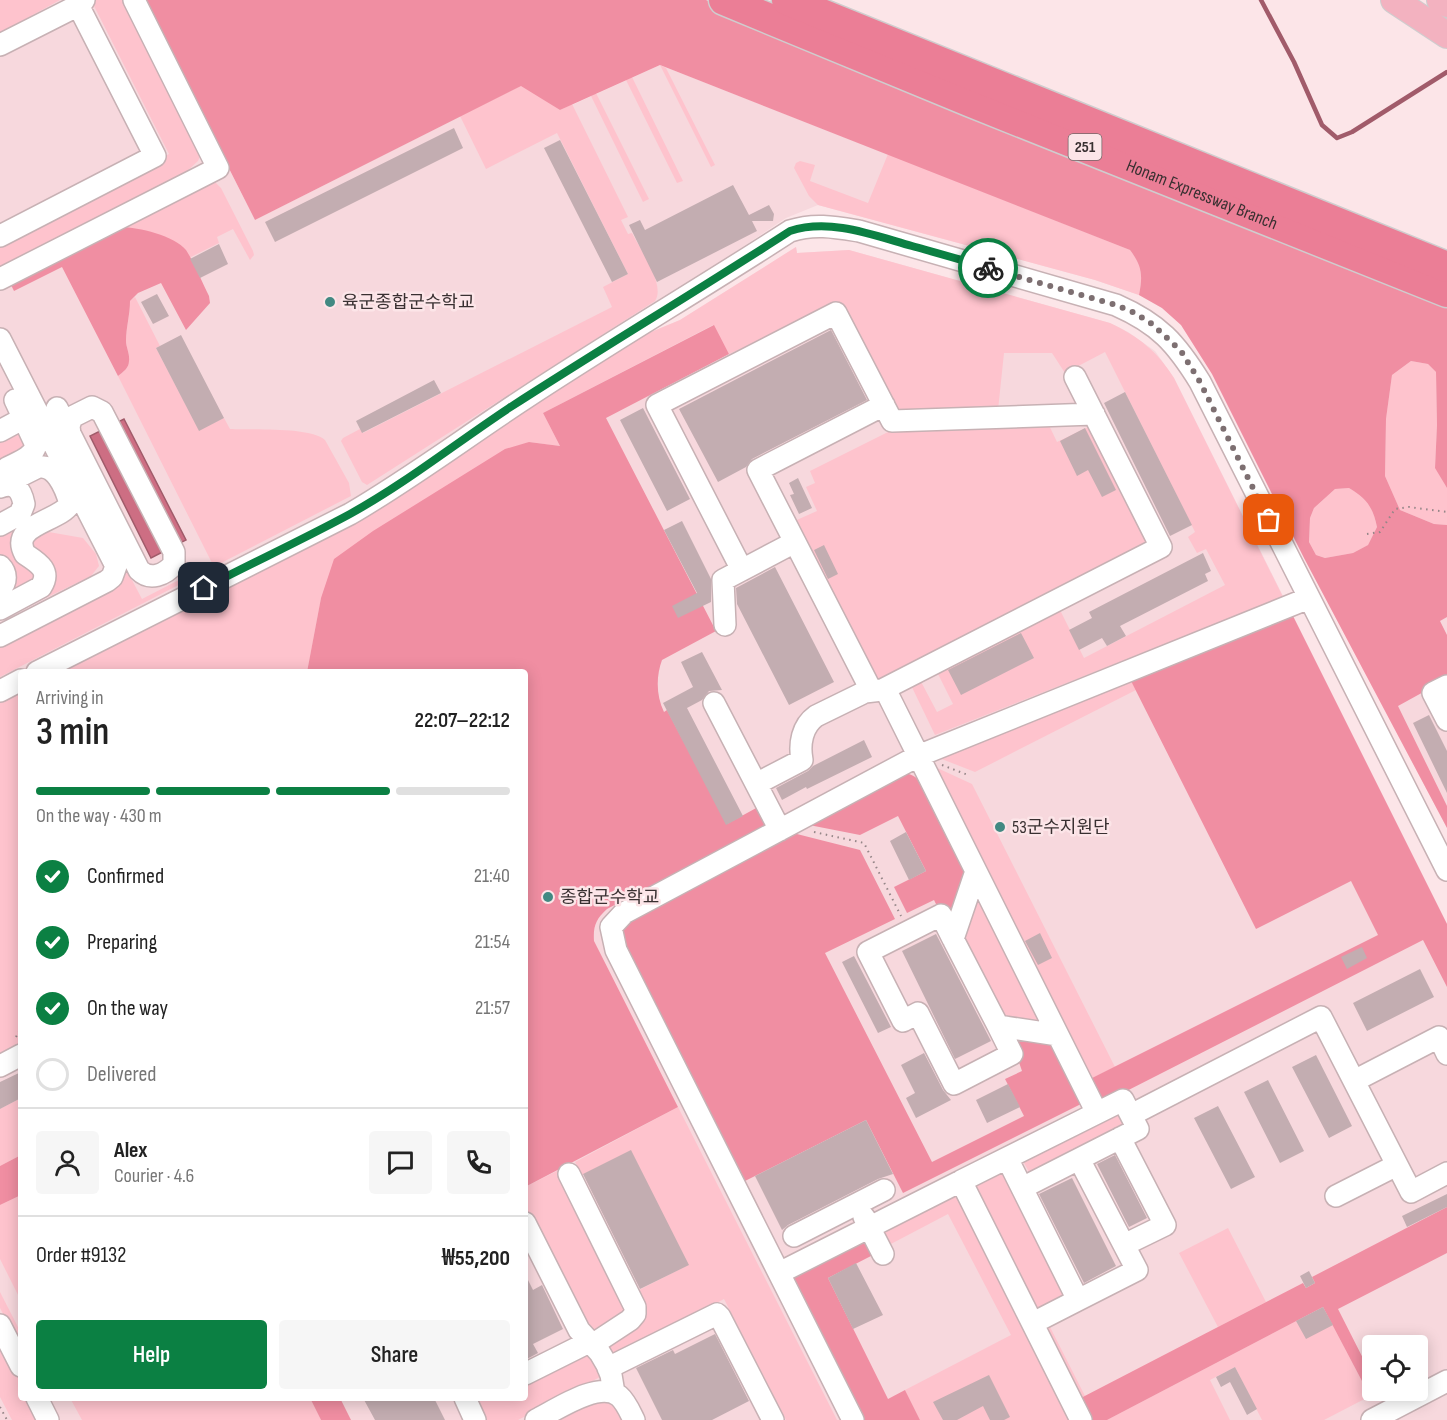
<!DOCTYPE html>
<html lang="en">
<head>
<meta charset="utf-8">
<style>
	:root { --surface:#fff; --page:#f6f6f6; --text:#222; --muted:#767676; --line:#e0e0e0; --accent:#0b8043 }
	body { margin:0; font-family:"Sofia Sans Condensed","Noto Sans KR",sans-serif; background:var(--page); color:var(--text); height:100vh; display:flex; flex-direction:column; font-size:22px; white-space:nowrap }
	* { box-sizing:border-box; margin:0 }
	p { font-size:20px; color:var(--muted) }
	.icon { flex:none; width:33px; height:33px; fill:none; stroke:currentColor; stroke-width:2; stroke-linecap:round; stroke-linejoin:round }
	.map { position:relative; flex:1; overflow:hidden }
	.side { position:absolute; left:18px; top:669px; width:510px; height:732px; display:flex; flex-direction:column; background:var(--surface); border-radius:6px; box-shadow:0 3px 15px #0003 }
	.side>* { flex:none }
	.controls { position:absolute; left:1362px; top:1335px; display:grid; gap:12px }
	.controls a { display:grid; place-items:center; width:66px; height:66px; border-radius:6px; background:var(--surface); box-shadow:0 3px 15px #0003; font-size:30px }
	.pin { position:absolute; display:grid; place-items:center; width:51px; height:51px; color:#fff; margin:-26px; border-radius:12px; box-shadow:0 3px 9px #0006 }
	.courier { position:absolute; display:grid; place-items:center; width:60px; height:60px; margin:-30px; border:4px solid #0b8043; border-radius:50%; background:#fff; color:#222; box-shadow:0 2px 8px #0007 }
	.headline em { font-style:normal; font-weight:600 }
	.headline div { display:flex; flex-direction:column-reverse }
	.headline { display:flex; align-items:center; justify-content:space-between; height:102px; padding:0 18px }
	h1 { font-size:39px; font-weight:600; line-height:45px }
	.bar { display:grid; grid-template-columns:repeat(4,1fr); gap:9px 6px; align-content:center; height:72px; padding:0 18px }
	.bar i { height:8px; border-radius:4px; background:var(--line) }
	.bar .current { background:var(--accent) }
	.bar p { grid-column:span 4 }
	.line { display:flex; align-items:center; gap:15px; padding:0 18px; border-top:2px solid var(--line) }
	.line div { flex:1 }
	.round { display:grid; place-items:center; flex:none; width:63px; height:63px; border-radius:6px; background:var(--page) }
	ol { padding:0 18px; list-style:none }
	li { display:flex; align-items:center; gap:18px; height:66px }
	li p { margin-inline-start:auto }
	li .icon { padding:6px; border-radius:50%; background:var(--accent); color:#fff; stroke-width:4 }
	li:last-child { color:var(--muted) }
	li i { width:33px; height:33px; border:3px solid var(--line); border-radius:50% }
	.primary-button { display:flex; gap:12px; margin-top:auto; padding:12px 18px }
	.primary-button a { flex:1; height:69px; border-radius:6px; background:var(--accent); color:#fff; font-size:24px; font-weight:600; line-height:69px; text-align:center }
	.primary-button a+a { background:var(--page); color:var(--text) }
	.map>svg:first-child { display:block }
	.built { fill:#f7d8dd; fill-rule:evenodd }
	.green { fill:#fec3cd }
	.forest { fill:#f08ea2; fill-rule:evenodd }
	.water { fill:#cd6e83; stroke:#a15b6a; stroke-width:1.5 }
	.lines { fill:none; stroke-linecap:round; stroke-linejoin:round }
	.stream { stroke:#a15b6a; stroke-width:4.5 }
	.building { fill:#c3adb1 }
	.minor-casing { stroke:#c7b1b4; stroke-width:24 }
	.major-casing { stroke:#cfcdce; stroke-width:28 }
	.highway-casing { stroke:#cfcdce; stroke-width:33 }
	.path { stroke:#958688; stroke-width:2; stroke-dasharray:1.5 4.5; stroke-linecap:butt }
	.minor { stroke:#fff; stroke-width:21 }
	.major { stroke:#f3b2c0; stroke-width:26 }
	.highway { stroke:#eb7e96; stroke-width:30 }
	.done { stroke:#7d6f71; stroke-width:6; stroke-dasharray:0 10.8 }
	.route { stroke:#0b8043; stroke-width:8 }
	.poi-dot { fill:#428982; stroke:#fce5e8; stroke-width:2 }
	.labels { text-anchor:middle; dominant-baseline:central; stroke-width:5; stroke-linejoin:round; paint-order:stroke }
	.shield { fill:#fce5e8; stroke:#746668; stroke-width:1.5 }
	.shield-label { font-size:16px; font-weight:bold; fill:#393031 }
	.street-label { font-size:18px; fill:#393031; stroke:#fce5e8 }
	.poi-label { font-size:18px; fill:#393031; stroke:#fce5e8; text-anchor:start }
</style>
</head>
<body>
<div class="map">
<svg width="1447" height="1420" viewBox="0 0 1447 1420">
	<rect width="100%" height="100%" fill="#fce5e8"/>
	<path class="built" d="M0,0H144L255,220L522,85L561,110L660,65L887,154L1447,306V828L1304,558L1212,374L1181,325L1162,308L1139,295L1095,280L818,205L786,218L389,483L0,683Z
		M796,247L797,253L849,250L1110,323L1128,332L1155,351L1174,378L1447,924V1420H0V699L21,688V1398H525V672H52L353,520L627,342L680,320ZM1372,1346H1418V1390H1372Z"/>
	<path class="green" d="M0,0H60L0,33Z
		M91,0H129L201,154L198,161L185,173L0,271V240L169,154Z
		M660,65L666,68L715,165L711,167Z
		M632,77L683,181L677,183L626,80Z
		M522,85L560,110L572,104L628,217L621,220L628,234L632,233C640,249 666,285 655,301L367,485L362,482L341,441L343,438L360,429L363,433L612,307L603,287L628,274L557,133L486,169L460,116Z
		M596,93L649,199L643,202L591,96Z
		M888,154L1130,250C1142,266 1143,275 1139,295L1095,280L818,205L809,196L794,168L796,163L800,161L815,165L810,181L868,203Z
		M214,181L221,188L253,251L254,255L250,260L233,229L217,237L219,243L189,258C177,234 145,233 121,227Z
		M796,247L797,253L849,250L1110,323C1138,336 1158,352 1174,378L1286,603L1226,628L1223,621L935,735L909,681L918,676L937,712L953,704L935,668L1057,604L1084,658L1225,585L1206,549L1197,553L1188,537L1195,532L1105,352L1065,373L1052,353H1004L998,410L896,415L838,305L729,354L713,325L543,413L560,446L529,442L321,598L307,672H52L353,520L627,342L680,320Z
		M135,297L160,346L156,348L199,430L224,418L230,429C251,430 311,427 325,440L349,483L351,496L0,677V643L124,565L142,599L212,563L118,376C123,372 129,368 129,360C130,354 126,347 126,341C126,327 130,315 130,301Z
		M1411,361L1428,364L1436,372L1437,425L1435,467L1447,488V525L1434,524L1400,510L1385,476L1386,419L1392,375Z
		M1045,417L1057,442L1090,426L1149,546L874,687L790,523L817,511L806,487L815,483L810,471L888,432L883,423Z
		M18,431L28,448L0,464V439Z
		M1349,488C1366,498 1373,507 1377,527L1368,545L1353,553L1325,558L1316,555L1309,542L1310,518L1314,508L1335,489Z
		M32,514H35L27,524L40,578L0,602V530Z
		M43,531L83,538L96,554L99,566L91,576L23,609L21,608L40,595L27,546Z
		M1130,679L1136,690L975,772L934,756Z
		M21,688V1048L0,1058V699Z
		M933,766L972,784L1115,1067L1090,1079Z
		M977,895L1046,1029L1003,1022L961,940Z
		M21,1098V1155L0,1166V1109Z
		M678,1107L837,1420H786L724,1299L608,1360L599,1343L644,1305L639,1290L688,1265L631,1151L582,1175L575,1162Z
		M1115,1109L1124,1119L1123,1130L1030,1174L1023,1161Z
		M561,1169L630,1308L591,1334L525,1213V1187Z
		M999,1171L1004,1176L1064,1296L1034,1311L974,1186Z
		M951,1194L956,1196L1071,1420H920L905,1390L1011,1335L948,1214L889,1245L879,1230Z
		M21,1195V1301L0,1259V1205Z
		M1228,1228L1266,1302L1218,1327L1179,1253Z
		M0,1292L21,1333V1350L0,1308Z
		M1323,1307L1363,1383L1372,1387V1390L1403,1391L1404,1392L1384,1402L1378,1392L1324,1420H1262L1235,1367L1210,1380L1230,1420H1107Z
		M1049,1325L1085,1396L1077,1400L1040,1329Z
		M0,1339L21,1381V1398H29L41,1420H12L0,1397Z
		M588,1349L602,1376L518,1420H479L468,1398H525V1382Z
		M70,1398H310L321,1420H82Z
		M591,1400L613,1403L624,1420H554Z"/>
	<path class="forest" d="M144,0H706L1447,306V488L1435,468L1437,425L1436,372L1428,364L1411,361L1392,375L1386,419L1385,476L1400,510L1434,524L1447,525V617L1440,621L1447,635V679L1398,706L1447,806V828L1304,558L1212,374L1181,325L1162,308L1139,295C1143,275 1142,266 1130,250L660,65L560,110L521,86L255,220ZM1349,488C1366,498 1373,507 1377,527L1368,545L1353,553L1325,558L1316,555L1309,542L1310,518L1314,508L1335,489Z
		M121,227C138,227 175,236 186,250C195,264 202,282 209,296L210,303L186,330L161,283L138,293L130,301C130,315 126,327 126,341C126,347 130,354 129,361C129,368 123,372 118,376L62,267L14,291L10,283Z
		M714,325L729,354L606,418L716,631L662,660C656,676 656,696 664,712L667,710L727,824L758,807L767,825L607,909C596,919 593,926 594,941L678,1107L525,1187V672H307L321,598L334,559L373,531L505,449L529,442L560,446L543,413Z
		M1292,614L1447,924V987L1423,940L1103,1103L1090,1079L1378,935L1351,881L1256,929L1130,679Z
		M901,773C912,773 916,777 923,784L969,874L954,918L939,910L934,900L907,913L894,887L926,871L898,816L860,835L804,824Z
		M785,831L860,850L895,919L825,953L932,1162L1024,1116L1005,1079L1022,1071L1011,1039L1053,1043L1083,1103L903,1193L866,1120L743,1182L619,935L628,918Z
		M21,1155V1195L0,1205V1166Z
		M1447,1207V1253L1338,1309L1372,1376V1387L1363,1383L1323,1307L1107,1420H1087L1077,1400L1303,1283L1306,1288L1315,1283L1312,1277Z
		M865,1237L873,1251L871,1256L828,1278L888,1399L905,1390L920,1420H858L790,1274Z
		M310,1398H340L351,1420H321Z"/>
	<path class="water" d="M124,419L186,540L151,558L90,436Z"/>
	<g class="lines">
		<path class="stream" d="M1261,0L1294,62L1322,125L1337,138L1352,132L1447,72"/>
	</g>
	<path class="building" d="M454,128L463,148L275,242L265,222Z
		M560,140L628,274L612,282L544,148Z
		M733,185L749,215L769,205L774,214L773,221H752L757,231L657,282L629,225L640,220L645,230Z
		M219,244L228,264L200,278L190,259Z
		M157,294L169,316L153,324L141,302Z
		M831,330L867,400L752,459L746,467L718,482L679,409Z
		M181,335L224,418L199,431L156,348Z
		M434,380L441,393L362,433L356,421Z
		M1125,392L1192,525L1170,536L1104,403Z
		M643,408L690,499L667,511L620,420Z
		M1085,428L1116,490L1102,497L1088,470L1077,476L1060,441Z
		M798,478L812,508L799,514L790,495L794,494L789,483Z
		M682,521L711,579V602L678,618L672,606L697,593L664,530Z
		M824,545L838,574L828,579L814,550Z
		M1203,553L1211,571L1205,574L1208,581L1120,626L1126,636L1107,646L1102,638L1079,650L1069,630L1092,618L1089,612Z
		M775,567L834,682L789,705L737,604L736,588Z
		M1021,633L1034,658L961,695L948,670Z
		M702,652L722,690L709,691L702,700L687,708L743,816L726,825L663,703L693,687L681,662Z
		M1429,715L1447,751V793L1413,723Z
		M864,740L872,757L807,789L806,787L782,800L776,788L808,771L813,766Z
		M906,832L926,871L909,880L890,841Z
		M1040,933L1052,958L1038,965L1025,941Z
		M936,934L991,1041L955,1059L902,951Z
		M1362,947L1367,958L1347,969L1341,957Z
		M854,956L891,1027L878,1033L842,962Z
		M1420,969L1434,997L1367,1031L1353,1003Z
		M924,1053L943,1090L951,1100L916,1118L906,1098L915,1093L901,1065Z
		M1316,1055L1352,1126L1329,1138L1292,1067Z
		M21,1072V1098L0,1109V1082Z
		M1268,1080L1304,1151L1280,1163L1244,1092Z
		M1008,1084L1020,1107L987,1123L976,1100Z
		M1218,1106L1255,1177L1231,1189L1194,1118Z
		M866,1120L893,1174L878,1179L788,1225L782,1230L755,1176Z
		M631,1150L689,1265L640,1289L583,1174Z
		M1115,1155L1147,1218L1129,1227L1097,1164Z
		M1072,1178L1116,1266L1084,1283L1039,1194Z
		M1447,1194V1207L1407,1227L1402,1216Z
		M856,1263L883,1315L853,1329L828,1278Z
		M1309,1271L1315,1283L1306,1288L1300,1276Z
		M525,1274L533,1290L542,1285L563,1329L533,1344L538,1353L525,1360Z
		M1323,1307L1333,1325L1306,1339L1296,1321Z
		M715,1334L749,1401L712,1420H662L636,1368L673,1350L675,1354Z
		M1235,1367L1257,1409L1247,1415L1230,1382L1221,1387L1216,1377Z
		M989,1375L1010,1417L1004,1420H990L983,1406L957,1420H943L933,1402Z
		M363,1398H434L445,1420H375Z"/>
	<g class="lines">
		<defs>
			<path id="minor" d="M0,45L81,4L84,0
				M0,236L155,156L78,5
				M0,279L218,168L134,0
				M0,339L116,566L112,577L107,581L0,636
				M57,408L139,570C150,581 165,575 174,564V552L102,412L92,407L72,417L69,426L70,435
				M0,431L24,418
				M7,468C18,462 33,458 36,445L15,400
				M0,486L36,468C55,461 66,489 70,504C59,522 9,524 25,554C37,562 52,570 41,587L0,609
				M0,487C15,482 21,489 24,504L20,514L0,525
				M0,566C7,573 7,582 0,589
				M742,570L657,405L836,313L892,421L1094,414
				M725,625L723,580L795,542
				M37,672L350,514C410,479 466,437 524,399C612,341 702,288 790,231C814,223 835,227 859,231L1116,305C1159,324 1176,343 1200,382L1447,870
				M1447,686L1433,693L1447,720
				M885,689L1097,1113L961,1181
				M871,690L758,470L884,405
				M0,691L21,680
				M714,703L780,830
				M756,784L802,760C799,744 802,726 816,716L865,692L882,690L1161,547L1075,377
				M976,871L953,939L998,1026L1058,1035
				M953,939L941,915L868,952L903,1021L918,1013L954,1084L1012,1054L998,1026
				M0,1066L21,1055
				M1354,1081L1439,1037L1447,1054
				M1131,1115L1321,1017L1411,1192L1447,1173
				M1120,1138L1165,1225L1124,1245
				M1007,1158L1078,1300L1033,1323
				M569,1174L635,1307V1314L630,1320L592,1345
				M1022,1188L1079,1159
				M1336,1196L1397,1165
				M864,1217L883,1254
				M525,1223L579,1330L600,1353L607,1365L611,1375L614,1393
				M794,1236L884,1190
				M779,1273L961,1181L1081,1420
				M1078,1300L1137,1270L1079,1159L1138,1129L1123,1100L1097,1113
				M0,1325L21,1366
				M608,1368L717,1314L720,1317L773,1420
				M525,1374L589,1342
				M37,1398L48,1420
				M465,1398L475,1420
				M536,1420C556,1410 599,1380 619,1396C626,1402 630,1412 634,1420
				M853,1420L616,950L611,927L624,913L918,756L1309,598
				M1372,1420L1447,1381"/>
			<path id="major" d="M1394,0L1447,35
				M1440,0L1447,4"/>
			<g id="highway">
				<path id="s1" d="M724,0L971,102L1447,292"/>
				<path d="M787,0L1447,267"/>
			</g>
		</defs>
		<use href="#minor" class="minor-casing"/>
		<use href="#major" class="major-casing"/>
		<use href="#highway" class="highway-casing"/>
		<path class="path" d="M1367,534L1380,532L1395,509L1409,507L1447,512
			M942,765L968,775
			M814,832L864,843L901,916
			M16,1037L21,1027
			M0,1407L7,1420"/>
		<use href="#minor" class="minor"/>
		<use href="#major" class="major"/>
		<use href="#highway" class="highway"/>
	</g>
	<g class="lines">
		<path class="done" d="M988,268L1116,305L1135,313L1152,324L1181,351L1200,382L1269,520"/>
		<path class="route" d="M204,588C252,563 302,540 350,514C406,483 456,443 509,408C602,348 697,291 790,231C830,218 873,235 912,246C937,253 963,260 988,268"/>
	</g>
	<g class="poi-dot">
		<circle cx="330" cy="302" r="6"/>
		<circle cx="1000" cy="827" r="6"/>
		<circle cx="548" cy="897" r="6"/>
	</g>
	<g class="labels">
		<rect class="shield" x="1068.5" y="134" width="33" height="26" rx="4.5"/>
		<g class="shield-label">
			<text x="1085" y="147">251</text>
		</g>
		<g class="street-label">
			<text stroke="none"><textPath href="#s1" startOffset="516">Honam Expressway Branch</textPath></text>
		</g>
		<g class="poi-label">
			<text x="342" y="302">육군종합군수학교</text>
			<text x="1012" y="827">53군수지원단</text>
			<text x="560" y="897">종합군수학교</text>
		</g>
	</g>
</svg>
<div class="controls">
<a><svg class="icon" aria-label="locate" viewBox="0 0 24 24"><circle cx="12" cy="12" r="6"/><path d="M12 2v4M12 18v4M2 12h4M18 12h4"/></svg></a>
</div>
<div class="pin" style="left:1269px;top:520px;background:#ea580c"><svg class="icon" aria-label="bag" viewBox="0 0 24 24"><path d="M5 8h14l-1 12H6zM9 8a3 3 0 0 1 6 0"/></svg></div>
<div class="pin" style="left:204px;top:588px;background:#1f2937"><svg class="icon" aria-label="home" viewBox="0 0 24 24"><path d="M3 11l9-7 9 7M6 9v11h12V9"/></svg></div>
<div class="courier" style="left:988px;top:268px"><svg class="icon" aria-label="bike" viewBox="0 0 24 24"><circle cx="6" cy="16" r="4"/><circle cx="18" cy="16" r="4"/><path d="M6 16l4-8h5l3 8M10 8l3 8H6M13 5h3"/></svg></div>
<section class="side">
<div class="headline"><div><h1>3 min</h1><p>Arriving in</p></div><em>22:07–22:12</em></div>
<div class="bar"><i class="current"></i><i class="current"></i><i class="current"></i><i></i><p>On the way · 430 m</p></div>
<ol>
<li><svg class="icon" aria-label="check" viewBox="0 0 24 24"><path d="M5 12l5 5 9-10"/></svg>Confirmed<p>21:40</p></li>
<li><svg class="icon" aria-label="check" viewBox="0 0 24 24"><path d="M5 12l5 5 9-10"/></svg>Preparing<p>21:54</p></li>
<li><svg class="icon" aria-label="check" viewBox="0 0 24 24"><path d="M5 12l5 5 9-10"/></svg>On the way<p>21:57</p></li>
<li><i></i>Delivered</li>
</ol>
<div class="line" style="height:108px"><a class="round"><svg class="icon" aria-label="person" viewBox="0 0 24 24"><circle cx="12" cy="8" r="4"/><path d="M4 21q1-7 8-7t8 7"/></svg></a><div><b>Alex</b><p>Courier · 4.6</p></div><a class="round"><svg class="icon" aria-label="chat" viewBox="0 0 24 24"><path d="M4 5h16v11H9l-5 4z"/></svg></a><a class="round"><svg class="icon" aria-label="phone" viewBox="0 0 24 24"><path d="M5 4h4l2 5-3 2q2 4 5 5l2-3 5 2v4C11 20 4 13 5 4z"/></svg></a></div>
<div class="line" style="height:78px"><div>Order #9132</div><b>₩55,200</b></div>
<div class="primary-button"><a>Help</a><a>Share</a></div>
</section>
</div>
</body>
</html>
